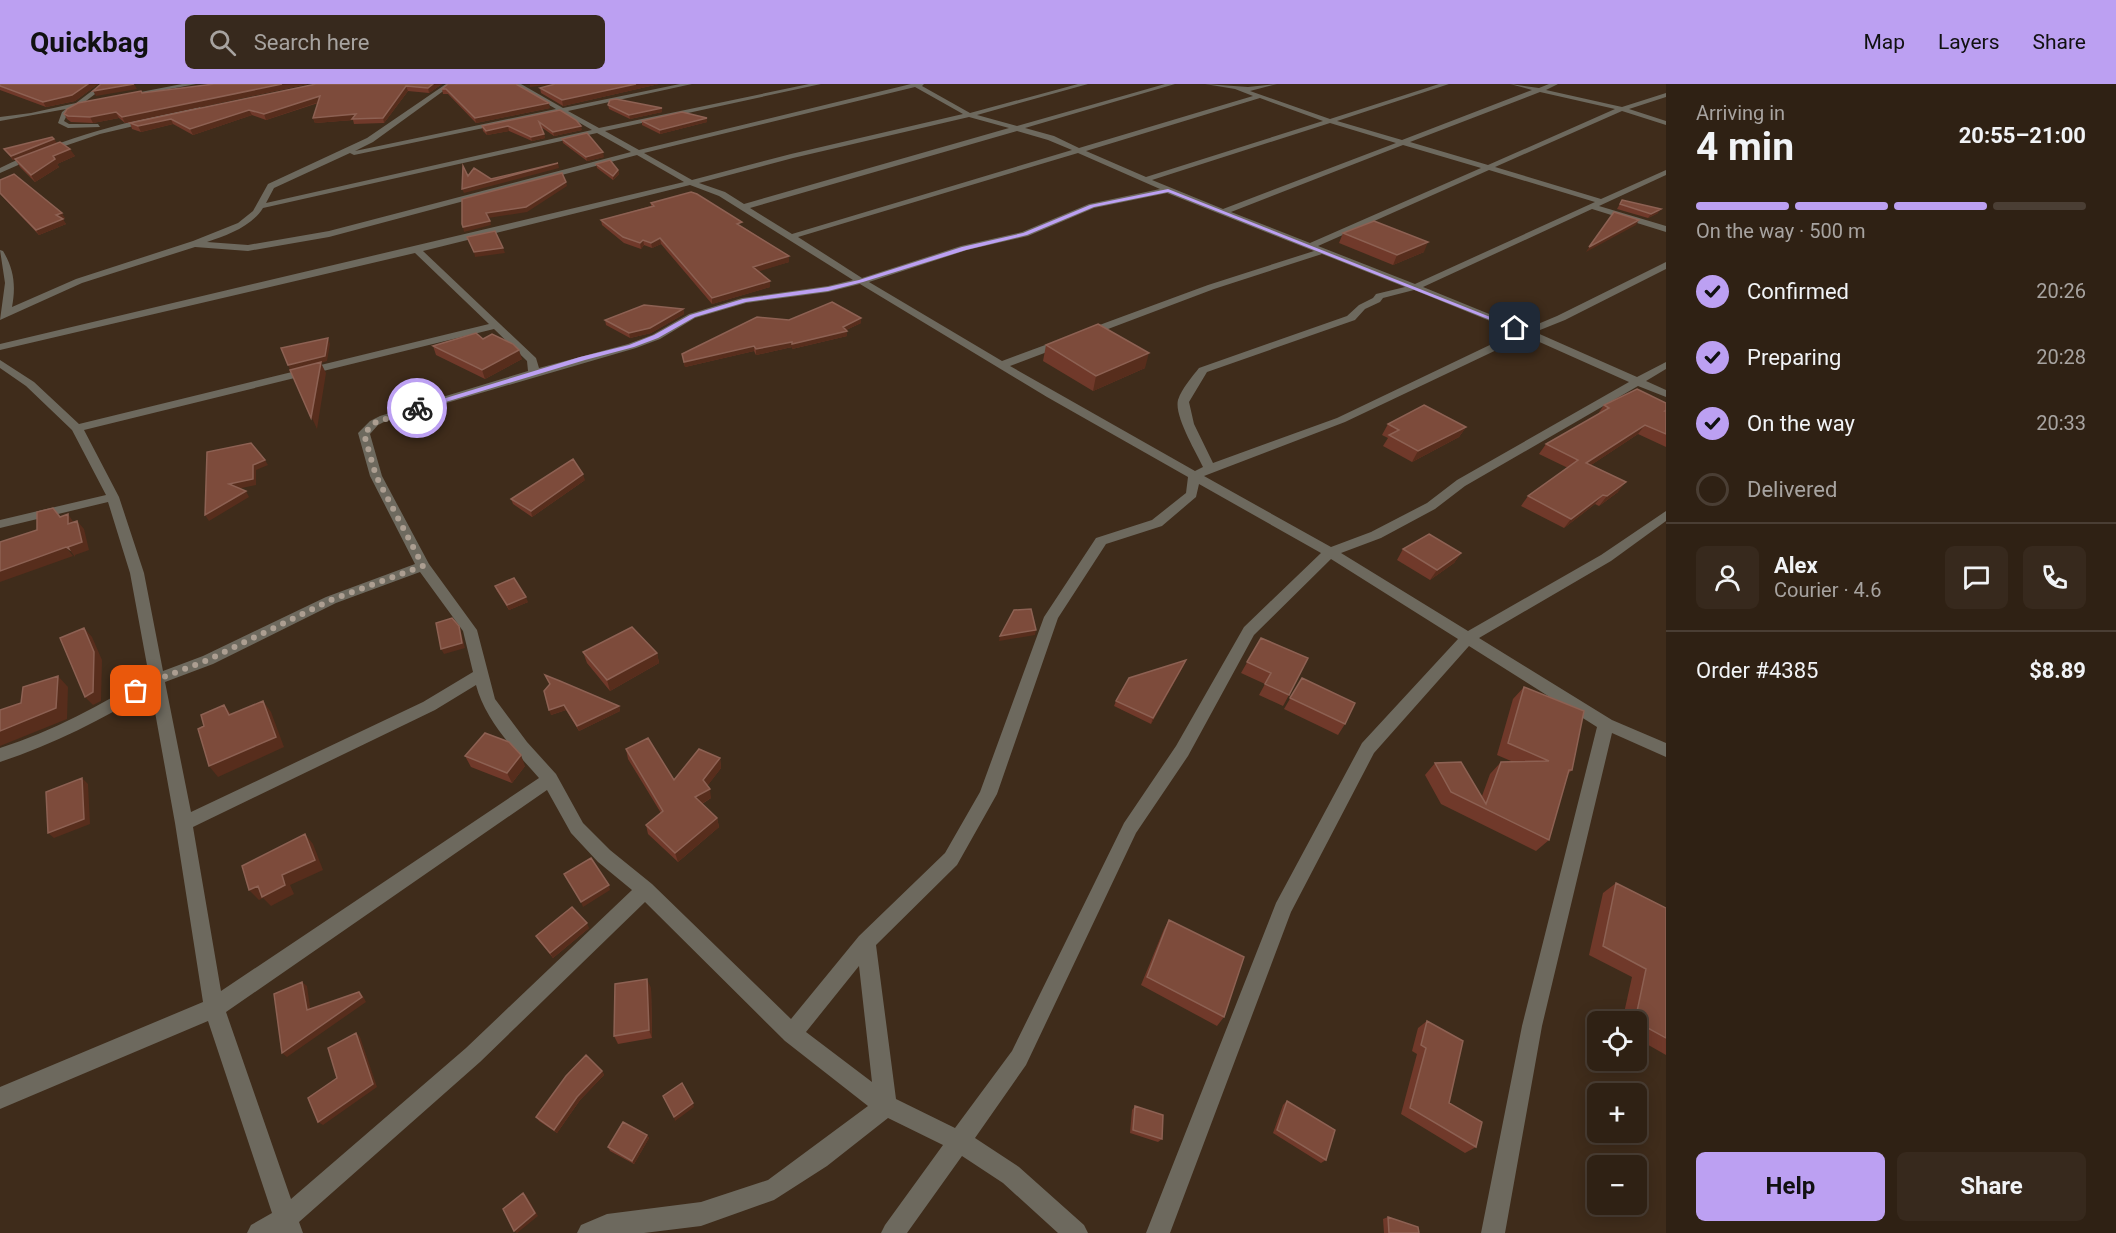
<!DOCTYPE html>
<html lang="en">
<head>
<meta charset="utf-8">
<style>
	:root { --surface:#2f2114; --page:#37291d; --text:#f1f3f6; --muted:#a7a3a0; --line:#4a3e34; --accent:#bca0f2 }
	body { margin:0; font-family:Roboto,sans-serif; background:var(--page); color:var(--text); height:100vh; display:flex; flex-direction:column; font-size:22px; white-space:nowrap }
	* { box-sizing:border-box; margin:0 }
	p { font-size:20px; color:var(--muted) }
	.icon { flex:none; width:33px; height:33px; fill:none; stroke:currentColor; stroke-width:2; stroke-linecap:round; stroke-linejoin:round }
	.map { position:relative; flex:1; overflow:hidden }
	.details { display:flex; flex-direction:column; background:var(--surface); width:450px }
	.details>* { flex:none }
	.buttons { position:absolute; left:1587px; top:927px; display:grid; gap:12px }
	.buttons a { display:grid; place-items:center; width:60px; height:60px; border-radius:9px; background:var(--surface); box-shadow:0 3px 15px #0003,0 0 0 2px var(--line); font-size:30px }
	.pin { position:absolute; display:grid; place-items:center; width:51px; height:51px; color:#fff; margin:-26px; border-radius:12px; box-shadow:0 3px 9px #0006 }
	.courier { position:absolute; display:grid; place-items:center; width:60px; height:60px; margin:-30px; border:4px solid #bca0f2; border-radius:50%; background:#fff; color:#222; box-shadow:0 2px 8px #0007 }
	.headline em { font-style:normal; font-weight:700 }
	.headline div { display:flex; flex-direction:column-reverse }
	.headline { display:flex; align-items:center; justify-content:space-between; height:102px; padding:0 30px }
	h1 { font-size:39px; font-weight:700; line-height:45px }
	.bar { display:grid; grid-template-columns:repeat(4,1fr); gap:9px 6px; align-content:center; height:72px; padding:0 30px }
	.bar i { height:8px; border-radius:4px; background:var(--line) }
	.bar .selected { background:var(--accent) }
	.bar p { grid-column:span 4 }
	.line { display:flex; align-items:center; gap:15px; padding:0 30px; border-top:2px solid var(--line) }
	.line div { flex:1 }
	.round { display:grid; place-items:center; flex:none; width:63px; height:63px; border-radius:9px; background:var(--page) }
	ol { padding:0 30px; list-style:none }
	li { display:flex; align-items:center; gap:18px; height:66px }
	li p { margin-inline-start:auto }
	li .icon { padding:6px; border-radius:50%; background:var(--accent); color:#111; stroke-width:4 }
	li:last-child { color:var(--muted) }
	li i { width:33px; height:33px; border:3px solid var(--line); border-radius:50% }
	.action { display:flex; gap:12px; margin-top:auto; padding:12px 30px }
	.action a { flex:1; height:69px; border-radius:9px; background:var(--accent); color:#111; font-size:24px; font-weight:700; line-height:69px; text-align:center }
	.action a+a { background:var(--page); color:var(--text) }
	header { display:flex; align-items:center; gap:36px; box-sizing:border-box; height:84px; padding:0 30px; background:var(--accent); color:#111 }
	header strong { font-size:28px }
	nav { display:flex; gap:33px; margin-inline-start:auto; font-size:21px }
	.search { width:420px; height:54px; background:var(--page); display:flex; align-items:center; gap:15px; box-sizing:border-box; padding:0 21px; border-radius:9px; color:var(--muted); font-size:22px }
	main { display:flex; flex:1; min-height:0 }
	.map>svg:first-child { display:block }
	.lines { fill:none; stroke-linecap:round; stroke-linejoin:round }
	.minor { fill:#6d695e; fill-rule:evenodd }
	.wall { fill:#70392a }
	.shaded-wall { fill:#572d1c }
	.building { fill:#7d4b3b; stroke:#8d6153; stroke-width:1.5 }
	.route { fill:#bca0f2 }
	.done { stroke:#ac9e91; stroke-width:6; stroke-dasharray:0 10.8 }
</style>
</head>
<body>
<header>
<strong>Quickbag</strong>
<div class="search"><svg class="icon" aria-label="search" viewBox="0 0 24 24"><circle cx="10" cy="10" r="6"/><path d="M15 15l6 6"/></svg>Search here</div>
<nav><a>Map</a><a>Layers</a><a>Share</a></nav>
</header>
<main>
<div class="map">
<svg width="1666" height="1149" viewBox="0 0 1666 1149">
	<rect width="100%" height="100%" fill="#3f2c1b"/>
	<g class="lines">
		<path class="minor" d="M101,0H108L86,17V20L68,29L64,37L69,40H98L100,43L68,44L58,39L62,28L66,25L0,37V33L31,29L76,19Z
			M182,0H196L123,14L120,12Z
			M446,0H453L373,58L355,67L556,25L513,0H521L563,24L680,0H692L568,27L599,44L809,0H821L605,47L639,66L911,0H924L922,2L970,29L1078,0H1088L977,31L1017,42L1165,0H1175L1025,44L1054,52L1079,64L1253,12L1235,5L1205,0L1248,3L1277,0L1250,7L1330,35L1439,0H1449L1337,37L1402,56L1532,6L1510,0L1539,4L1549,0H1558L1546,6L1622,23L1666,9V13L1629,25L1666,37V41L1622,27L1495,83L1601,115L1666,86V91L1599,122L1666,142V148L1592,125L1423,203L1526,245L1557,232L1666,178V185L1565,236L1535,248L1637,293L1666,278V285L1646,297L1666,306V313L1638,302L1465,402L1435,425L1381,454L1341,469L1468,547L1601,471L1666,427V437L1611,477L1479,554L1612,636L1666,659V673L1612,649L1542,942L1505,1149H1481L1522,942L1597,643L1469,562L1374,669L1291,828L1170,1149H1146L1276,819L1362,659L1458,555L1331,475L1254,551L1188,672L1136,749L1026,981L975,1054L1019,1083L1084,1141L1088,1149H1058L1003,1099L962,1072L907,1149H881L885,1141L943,1061L888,1034L827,1082L774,1116L701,1142L644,1149H577L581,1141L607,1130L701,1118L768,1096L868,1022L785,957L645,818L480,978L299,1138L303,1149H247L251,1141L272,1129L208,937L0,1025V1003L203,918L175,739L151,606C103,635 54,660 0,678V664C53,647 101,621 149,592L130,489L108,418L0,444V436L106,411L72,346L26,302L0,284V276L34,298L79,340L489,240L415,169L0,266V260L684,98L637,71L329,153L248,167L195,163L82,199L0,236L5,199L0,166L3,167C14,185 16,202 12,223L76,195L193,157L238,139L253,127L268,100L367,54ZM915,3L963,30L791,70L692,96L644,69ZM1540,8L1615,25L1488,81L1410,58ZM1260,14L1323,37L1146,93L1086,67ZM561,28L592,46L266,119L274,104L350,69L354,71ZM969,33L1009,44L744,120L725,108L699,99L793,74ZM1330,39L1396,59L1223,125L1152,96ZM1017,47L1048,56L1072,66L792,150L750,124ZM597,49L631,68L329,147L248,161L207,158C227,151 251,143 263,124ZM1403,61L1481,84L1310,159L1231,128ZM1078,69L1160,105L1089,120L1022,148L961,162L862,194L798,153ZM1489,86L1595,118L1415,200L1318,162ZM690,101L719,112L853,196L828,202L742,214L689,230L652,251L628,260L539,284L536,274L423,167ZM1167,109L1314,167L1208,201L1002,277L869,198L967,166L1028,152L1094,124ZM1322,170L1405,203L1376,210L1373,214L1359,221L1347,232L1199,284C1192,293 1182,304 1178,316C1174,332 1196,368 1203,383L1195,387L1010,282L1214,205ZM860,200L1047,313L1188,393L1186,409L1152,436L1096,454L1044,533L980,708L945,769L859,852L791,935L652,800L610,766L583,739L556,690L527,658L495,615L477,546L429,480L382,392L370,350L378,341L388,336L636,264L660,255L695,234L746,219L828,208ZM1414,206L1517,248L1337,334L1213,379L1194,340L1189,318L1207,288L1355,236L1365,225L1380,218L1383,214ZM494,245L527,277L528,287L380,332L370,337L358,349L370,392L415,480L326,513L203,572L163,587L144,489L119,413L84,346ZM1526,252L1629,298L1457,396L1427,419L1371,448L1331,463L1204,392L1345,338ZM1199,400L1321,469L1244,543L1176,662L1124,739L1012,967L955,1044L896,1015L876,861L957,781L997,710L1058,534L1106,460L1162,442L1196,413ZM420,488L463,547L473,588L423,618L191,728L165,598L213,580L336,519ZM476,601C485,636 515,667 539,694L221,907L193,743L435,626ZM547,706L571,749L598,778L632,806L466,964L291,1115L226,928ZM859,882L872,998L806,948Z
			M200,23L202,26L100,50L50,67L0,89V84C64,53 131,36 200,23Z"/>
	</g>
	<path class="wall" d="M0,0H98L75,17L46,23L0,6Z
		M214,0H308L125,39L119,34L93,39L71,38L67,35L64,30L142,9Z
		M316,0H442L429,9L408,7L384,39L354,40L353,36L315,39L313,34L318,19L266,36L252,31L193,51L173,40L141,48L132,45L130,39Z
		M448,0L550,24L476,39L448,10H443L442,5Z
		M659,0L563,22L541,9L540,4Z
		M608,21L662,24V28L630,35L609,25Z
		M560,26L582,46L554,52L541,43L545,54L532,57L509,47L487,51L483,47L482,42Z
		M642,37L707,38L660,50L642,41Z
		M562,55L604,73L587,77L563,59Z
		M57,59L75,72L57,80L59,83L35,98L20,83L15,75L13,76L4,65Z
		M596,80L618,86L619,90L613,96L597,84Z
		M0,96L65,134L62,135L66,140L39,151L0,110Z
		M1622,116L1658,129L1648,134L1617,125Z
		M651,119L743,143L789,172V178L758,187L770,203L712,220L661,160L652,164L644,161L641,165L624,159L602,141L601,136L651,122Z
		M1343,149L1424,168L1393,181L1339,159Z
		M683,225L684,230L651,249L630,254L606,241L605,236Z
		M789,236L861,239L846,246L847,252L792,265V263L756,271L754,267L685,283L682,270Z
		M483,255L522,275L485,295L436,271L433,262Z
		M1046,261L1145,284L1093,307L1043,277Z
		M1666,319V363L1638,350L1591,381L1618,408L1599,422L1595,420L1564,444L1521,422L1528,412L1568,384L1539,370L1546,360L1598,330L1604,321Z
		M1388,340L1466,343L1459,353L1412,378L1383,362L1388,354L1382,351Z
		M585,396L532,433L513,420L511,415Z
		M1403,465L1461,469L1454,479L1430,496L1397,476Z
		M495,502L528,518L509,526L497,507Z
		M1261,554L1289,611L1283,622L1259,611L1265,600L1241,589Z
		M583,568L657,569L659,579L610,607L587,579Z
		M1184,581L1151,640L1114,622L1116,617Z
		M545,591L619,622L620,627L579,647L566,626L551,631L550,601Z
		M1302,594L1345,640L1338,651L1284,625Z
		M1524,603L1572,686L1568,690L1549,756L1536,767L1441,720L1425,691L1435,679L1482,712L1490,690L1501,678L1511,677L1497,671L1513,615Z
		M626,665L674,696L720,674L721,684L707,702L711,714L702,720L717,734L719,743L678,778L648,750L646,741L661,729L628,675Z
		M465,672L525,682L512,699L471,683Z
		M1616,799L1666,824V971L1636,954V938H1622L1632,893L1589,871L1603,809Z
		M1169,836L1224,933L1217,942L1141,901L1164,845Z
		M589,844L553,874L539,857L536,852Z
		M651,904L652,954L618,960L614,952Z
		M1427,937L1449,1019L1476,1063L1465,1069L1401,1030L1417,970L1412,967L1418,944Z
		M602,987L604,991L580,1016L557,1049L539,1037L536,1033Z
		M1287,1017L1326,1076L1321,1079L1273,1049L1283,1021Z
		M1135,1022L1162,1055L1158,1058L1130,1049L1132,1026Z
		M647,1051L649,1054L634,1080L610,1067L608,1063Z
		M1388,1133L1419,1149H1384L1383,1135Z"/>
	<path class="shaded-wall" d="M88,0H98L75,17L46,23L43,18Z
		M134,0L137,5L96,12L93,7Z
		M282,0H308L125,39L122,33Z
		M433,0H442L429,9L428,4Z
		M530,0H554L530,3Z
		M636,0H659L563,22L562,16Z
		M406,2L408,7L384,39L383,34Z
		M320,12L322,17L266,36L264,30Z
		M549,19L550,24L476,39L475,34Z
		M662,24V28L630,35L629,31Z
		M249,26L252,31L193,51L190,45Z
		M116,28L119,34L93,39L90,33Z
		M356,30L352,35L353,36L315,39L313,34Z
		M707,34V38L660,50V46Z
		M171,35L173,40L141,48L138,42Z
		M508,42L509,47L487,51L486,47Z
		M581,42L582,46L554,52L553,48Z
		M544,50L545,54L532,57L531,53Z
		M54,55L57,59L13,76L11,72Z
		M70,65L75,72L57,80L59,83L35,98L31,91L53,72Z
		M603,68L604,73L587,77L586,73Z
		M558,79L559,84L464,109L462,105Z
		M618,86L619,90L613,96V92Z
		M566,98L567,102L527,128L488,134L486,129Z
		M1661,125L1658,129L1648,134L1651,130Z
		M62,129L65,134L59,136L56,131Z
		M63,135L66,140L39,151L36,146Z
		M1639,136L1636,141L1586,168L1589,163Z
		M490,137L491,141L464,148L463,143Z
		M660,154L661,160L652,164L651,159Z
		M643,156L644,161L641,165L640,159Z
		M1428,158L1424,168L1393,181L1397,171Z
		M503,164L505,169L475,173L474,168Z
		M789,172V178L754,189L753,183Z
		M770,197V203L712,220V214Z
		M683,225L684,230L651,249L630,254L629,249Z
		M861,234V239L842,248L843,243Z
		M847,247V252L792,265V260Z
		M328,254L330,260L327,277L321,279L326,289L317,345L288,281Z
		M792,258V263L756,271V265Z
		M754,262V267L685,283L684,278Z
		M519,266L522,275L485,295L482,286Z
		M1149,269L1145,284L1093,307L1096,292Z
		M1645,341L1638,350L1579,389L1586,379Z
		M1466,343L1459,353L1412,378L1418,367Z
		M265,376L268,381L256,386V401L232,406L229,400L253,381Z
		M583,390L585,396L532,433L531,427Z
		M1626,398L1618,408L1599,422L1607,412Z
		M246,407L249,413L209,437L205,431Z
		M1603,411L1595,420L1564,444L1571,435Z
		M68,430L74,439L68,440Z
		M77,437L84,445L89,466L75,471V473L69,465L68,463Z
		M66,463L73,472L0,498V487Z
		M1461,469L1454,479L1430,496L1437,486Z
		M526,513L528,518L509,526L507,521Z
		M459,542L461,548L465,564L444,570L441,565Z
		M84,544L92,553L102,576L101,617L93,621L85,613Z
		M1036,546L1035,551L999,557L1000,552Z
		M657,569L659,579L610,607L607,596Z
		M1186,576L1184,581L1151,640L1153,634Z
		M58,592L68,603L67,635L0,662V647Z
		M263,617L271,628L284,663L218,693L209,682Z
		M224,621L233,632L229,631Z
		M564,621L566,626L551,631L549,626Z
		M619,622L620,627L579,647L577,642Z
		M521,671L525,682L512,699L507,689Z
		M720,674L721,684L705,705L703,696Z
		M82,694L88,700L90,740L54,754L48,749Z
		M710,705L711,714L696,723L695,713Z
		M717,734L719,743L678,778L675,769Z
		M305,750L313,760L323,786L290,801L294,810L271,822L263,814L259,816L249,806L282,791Z
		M609,801L610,806L583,823L581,818Z
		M587,839L589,844L553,874L550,869Z
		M647,895L651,904L652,954L649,946Z
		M302,898L307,902L311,930L307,926Z
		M359,908L363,912L366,918L287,973L282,969Z
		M356,949L360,953L377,1003L323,1041L318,1038L373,1000Z
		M602,987L604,991L580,1016L557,1049L554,1046L577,1013Z
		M693,1019L694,1023L675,1037L674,1033Z
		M647,1051L649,1054L634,1080L632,1077Z
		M523,1109L526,1111L538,1132L517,1149L514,1147Z"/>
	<path class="building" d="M0,0H88L72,11L43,18L0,2Z
		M101,0H134L93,7Z
		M214,0H282L122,33L116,28L90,33L68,32L64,30L67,25L78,19L141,7L142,9Z
		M316,0H433L428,4L406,2L383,34L352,35L356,30L313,34L320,12L264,30L249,26L190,45L171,35L138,42L130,39Z
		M448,0H516L549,19L475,34L446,5H442Z
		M555,0H636L562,16L540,4Z
		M616,15L662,24L629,31L608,21L610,16Z
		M560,26L576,36L581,42L553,48L539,38L544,50L531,53L508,42L486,47L482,42Z
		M682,28L707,34L660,46L642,37Z
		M587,49L603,68L586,73L562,55Z
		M52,53L54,55L11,72L4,65Z
		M60,58L70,65L53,72L55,75L31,91L15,75Z
		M610,76L618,86L613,92L596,80Z
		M558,79L462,105L463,82L468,92L474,84L491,95Z
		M562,89L566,98L526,123L486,129L490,137L463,143L462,140V115Z
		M14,90L62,129L56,131L63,135L36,146L0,109V96Z
		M691,108L697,110L742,138L737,140L789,172L753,183L770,197L712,214L660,154L651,159L643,156L640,159L623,153L601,136L654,122L651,119Z
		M1622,116L1661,125L1651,130L1620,120Z
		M1614,128L1639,136L1589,163Z
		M1374,137L1428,158L1397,171L1343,149Z
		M495,147L503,164L474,168L467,153Z
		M832,218L861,234L843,243L847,247L792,260V258L756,265L754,262L684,278L682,270L757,233L789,236Z
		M644,221L683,225L650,244L629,249L605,236Z
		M1098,240L1149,269L1096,292L1046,261Z
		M476,249L483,255L492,250L513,260L519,266L482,286L433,262Z
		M328,254L325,272L288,281L281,264Z
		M321,278L311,334L290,286Z
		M1637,305L1666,319V326L1665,327H1666V350L1645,341L1586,379L1626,398L1607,412L1603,411L1571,435L1528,412L1578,376L1546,360L1609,324L1604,321Z
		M1424,321L1466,343L1418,367L1389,351L1399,346L1388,340Z
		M251,359L265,376L253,381V395L229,400L246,407L205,431L207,368Z
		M573,375L583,390L531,427L511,415Z
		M53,424L60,433L68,430V440L77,437L82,458L68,463L69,465L66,463L0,487V458L37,446V428Z
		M1429,450L1461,469L1437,486L1403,465Z
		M514,494L526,513L507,521L495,502Z
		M1031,525L1036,546L1000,552L1014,526Z
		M452,534L459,542L462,559L441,565L436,539Z
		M632,543L657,569L607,596L583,568Z
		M84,544L94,568L93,608L85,613L60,554Z
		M1261,554L1308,574L1289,611L1265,600L1271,589L1247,578Z
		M1186,576L1153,634L1116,617L1129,594Z
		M545,591L560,597L619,622L577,642L564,621L549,626L544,607L550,600Z
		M58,592L56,624L0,647V626L21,619L23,603Z
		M1302,594L1355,619L1345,640L1290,614Z
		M1524,603L1584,627L1572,686H1569L1549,756L1451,708L1435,679L1461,678L1486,720L1501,678L1549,677L1508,659Z
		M263,617L276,653L209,682L198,645L204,642L201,631L224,621L229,631Z
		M485,649L509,658L521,671L507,689L465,672Z
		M648,654L674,696L699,665L720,674L703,696L710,705L695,713L717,734L675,769L646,741L663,727L626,665Z
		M82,694L84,735L48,749L46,708Z
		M305,750L315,776L282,791L285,801L262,813L258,802L249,806L242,782Z
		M591,774L609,801L581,818L564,790Z
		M1616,799L1666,824V954L1635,937L1646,885L1603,862Z
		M572,823L587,839L550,869L536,852Z
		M1169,836L1244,873L1224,933L1147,893Z
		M647,895L649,946L614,952L615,900Z
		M302,898L307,926L359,908L362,913L282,969L274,910Z
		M1427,937L1463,957L1449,1019L1482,1038L1476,1063L1410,1024L1426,964L1421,961Z
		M356,949L373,1000L318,1038L308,1014L337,994L328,964Z
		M586,971L602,987L577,1013L554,1046L536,1033L566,992Z
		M682,999L693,1019L674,1033L663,1012Z
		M1287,1017L1335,1046L1326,1076L1277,1046Z
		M1135,1022L1163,1031L1162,1055L1133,1046Z
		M623,1038L647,1051L632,1077L608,1063Z
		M523,1109L535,1129L514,1147L503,1125Z
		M1388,1133L1418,1143L1419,1149H1389Z"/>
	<path class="route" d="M1168,105L1518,244L1513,245L1168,108L1094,123L1027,151L966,166L863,198L828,207L746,218L695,233L658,254L634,263L585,276L419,326L413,324L580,273L629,261L654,251L690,231L743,215L828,203L859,196L962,163L1023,149L1090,121Z"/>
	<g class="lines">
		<path class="done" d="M136,607L156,596L208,576L331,516L423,482L376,392L364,350L374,339L417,324"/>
	</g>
</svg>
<div class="buttons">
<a><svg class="icon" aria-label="locate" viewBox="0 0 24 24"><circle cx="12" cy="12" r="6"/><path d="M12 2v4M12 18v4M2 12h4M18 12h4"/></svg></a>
<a>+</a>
<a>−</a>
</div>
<div class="pin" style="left:136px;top:607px;background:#ea580c"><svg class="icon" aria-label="bag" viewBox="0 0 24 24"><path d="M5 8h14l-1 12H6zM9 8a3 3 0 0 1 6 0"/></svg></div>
<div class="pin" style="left:1515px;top:244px;background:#1f2937"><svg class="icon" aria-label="home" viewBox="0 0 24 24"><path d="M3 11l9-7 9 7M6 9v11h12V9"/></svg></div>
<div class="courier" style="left:417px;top:324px"><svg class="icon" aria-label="bike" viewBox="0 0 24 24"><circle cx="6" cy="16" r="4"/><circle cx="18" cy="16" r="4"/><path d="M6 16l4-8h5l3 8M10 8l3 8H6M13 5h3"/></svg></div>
</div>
<section class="details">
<div class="headline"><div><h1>4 min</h1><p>Arriving in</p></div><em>20:55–21:00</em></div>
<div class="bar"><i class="selected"></i><i class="selected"></i><i class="selected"></i><i></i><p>On the way · 500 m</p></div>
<ol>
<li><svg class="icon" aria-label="check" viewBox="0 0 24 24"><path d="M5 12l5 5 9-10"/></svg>Confirmed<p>20:26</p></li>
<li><svg class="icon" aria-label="check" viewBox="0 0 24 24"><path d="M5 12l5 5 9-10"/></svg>Preparing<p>20:28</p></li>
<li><svg class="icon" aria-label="check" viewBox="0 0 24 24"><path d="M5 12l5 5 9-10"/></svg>On the way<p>20:33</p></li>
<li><i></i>Delivered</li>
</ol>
<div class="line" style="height:108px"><a class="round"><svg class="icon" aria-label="person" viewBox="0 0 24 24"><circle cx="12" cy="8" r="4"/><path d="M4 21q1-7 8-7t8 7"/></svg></a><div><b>Alex</b><p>Courier · 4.6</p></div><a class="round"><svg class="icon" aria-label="chat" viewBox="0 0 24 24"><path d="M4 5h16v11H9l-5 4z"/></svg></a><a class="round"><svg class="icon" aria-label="phone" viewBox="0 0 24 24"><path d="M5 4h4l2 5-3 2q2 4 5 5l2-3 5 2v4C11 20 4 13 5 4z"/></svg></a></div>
<div class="line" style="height:78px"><div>Order #4385</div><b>$8.89</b></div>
<div class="action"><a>Help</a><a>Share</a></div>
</section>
</main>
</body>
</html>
